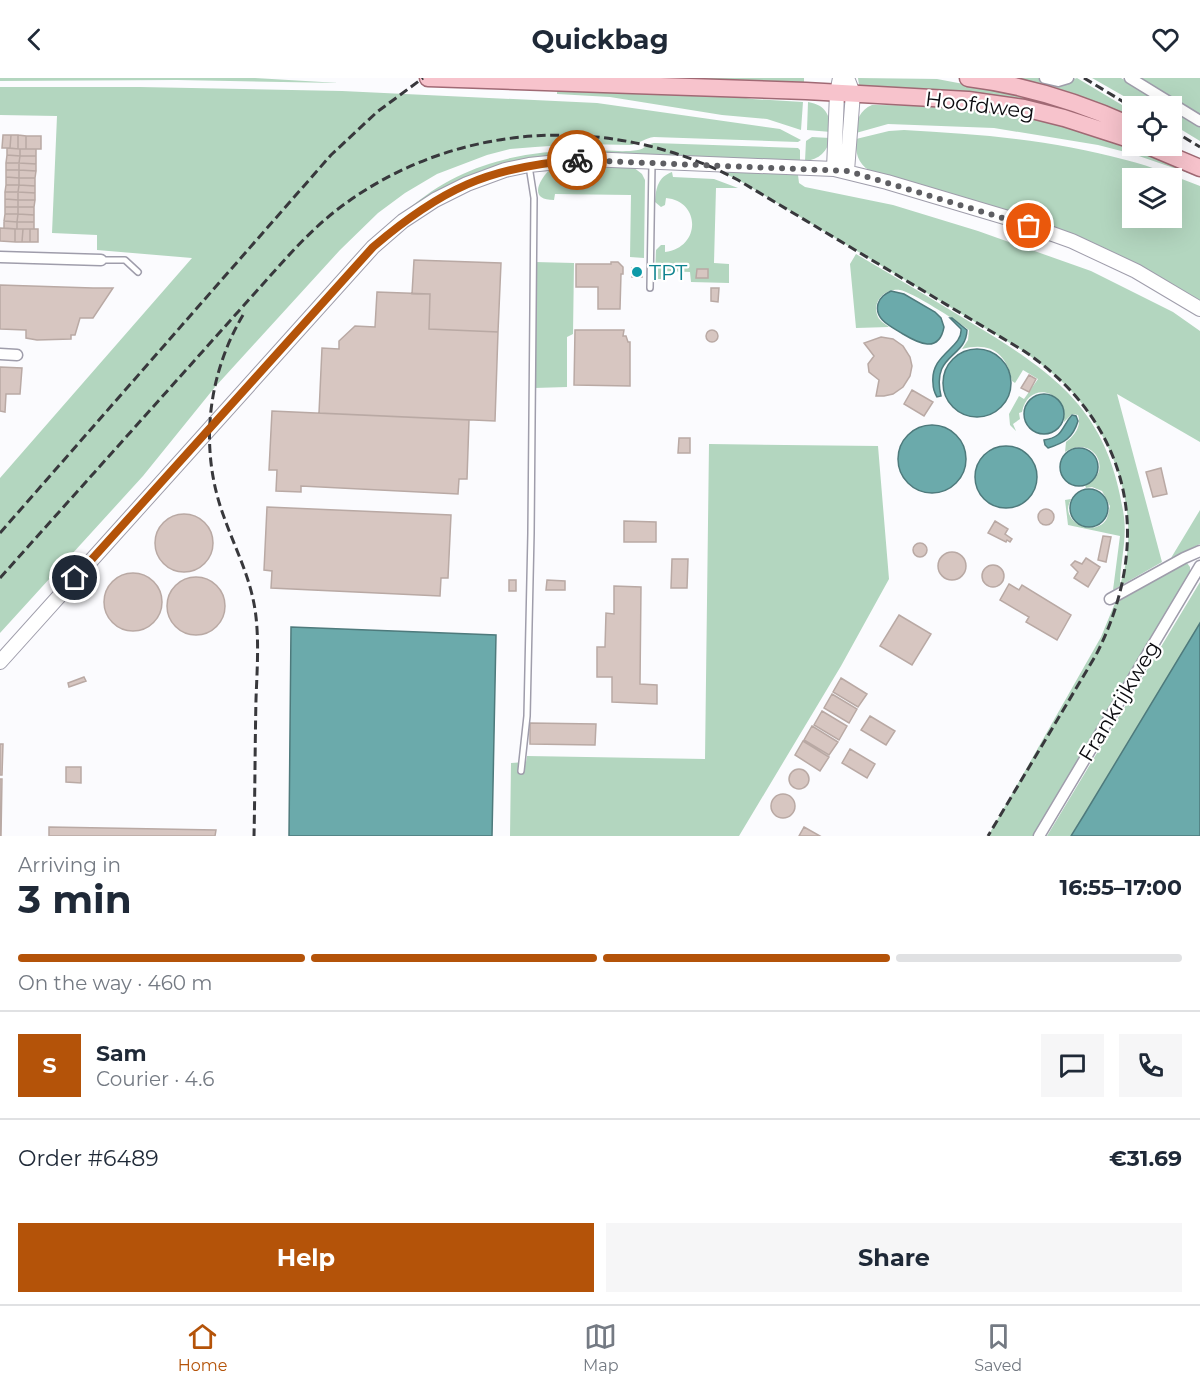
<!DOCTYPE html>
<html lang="en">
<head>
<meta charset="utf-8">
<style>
	:root { --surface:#fff; --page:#f6f6f7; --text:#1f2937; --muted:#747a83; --line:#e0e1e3; --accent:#b45309 }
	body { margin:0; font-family:Montserrat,sans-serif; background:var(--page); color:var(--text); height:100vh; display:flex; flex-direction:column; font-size:22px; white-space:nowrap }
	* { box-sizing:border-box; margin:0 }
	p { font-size:20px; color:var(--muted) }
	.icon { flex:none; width:33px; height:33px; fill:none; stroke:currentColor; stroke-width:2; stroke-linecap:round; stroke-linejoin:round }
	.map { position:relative; height:758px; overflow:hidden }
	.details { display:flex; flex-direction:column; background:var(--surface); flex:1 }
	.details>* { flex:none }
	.fabs { position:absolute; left:1122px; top:18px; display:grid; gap:12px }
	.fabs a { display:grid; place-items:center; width:60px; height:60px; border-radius:0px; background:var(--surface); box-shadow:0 6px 24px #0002; font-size:30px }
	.pin { position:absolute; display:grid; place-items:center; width:51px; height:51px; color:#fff; margin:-26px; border:3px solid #fff; border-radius:50%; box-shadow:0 2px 6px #0007 }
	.courier { position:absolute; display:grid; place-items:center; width:60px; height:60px; margin:-30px; border:4px solid #b45309; border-radius:50%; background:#fff; color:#222; box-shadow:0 2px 8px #0007 }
	.overview em { font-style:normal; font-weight:700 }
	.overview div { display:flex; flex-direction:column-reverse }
	.overview { display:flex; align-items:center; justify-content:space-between; height:102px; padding:0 18px }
	h1 { font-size:39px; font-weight:700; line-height:45px }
	.bar { display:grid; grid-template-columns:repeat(4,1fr); gap:9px 6px; align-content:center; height:72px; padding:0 18px }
	.bar i { height:8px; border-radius:4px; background:var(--line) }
	.bar .selected { background:var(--accent) }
	.bar p { grid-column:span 4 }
	.line { display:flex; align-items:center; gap:15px; padding:0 18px; border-top:2px solid var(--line) }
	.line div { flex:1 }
	.round { display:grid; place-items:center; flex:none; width:63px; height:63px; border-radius:0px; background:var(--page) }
	.action { display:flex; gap:12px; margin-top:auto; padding:12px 18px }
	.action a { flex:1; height:69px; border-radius:0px; background:var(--accent); color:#fff; font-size:24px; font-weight:700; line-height:69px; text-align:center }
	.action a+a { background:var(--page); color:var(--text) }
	header { display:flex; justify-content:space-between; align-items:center; height:78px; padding:0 18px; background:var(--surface); font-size:27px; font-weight:700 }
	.menu { display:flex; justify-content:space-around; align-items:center; height:84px; border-top:2px solid var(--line); background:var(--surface); font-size:16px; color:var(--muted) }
	.menu a { display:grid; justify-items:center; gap:3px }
	.menu .selected { color:var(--accent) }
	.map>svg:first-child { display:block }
	.green { fill:#b3d6bf; fill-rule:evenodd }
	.water { fill:#6baaab; stroke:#4e7a7c; stroke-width:1.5 }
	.building { fill:#d7c6c1; stroke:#b9a9a4; stroke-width:1.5 }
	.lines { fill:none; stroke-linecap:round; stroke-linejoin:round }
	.service-casing { stroke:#9f9dab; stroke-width:8 }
	.minor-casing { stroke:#9f9dab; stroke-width:13 }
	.tertiary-casing { stroke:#9f9dab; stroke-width:16 }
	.primary-casing { stroke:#a06974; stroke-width:19 }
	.service { stroke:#fff; stroke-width:5 }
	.minor { stroke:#fff; stroke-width:10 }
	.tertiary { stroke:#fff; stroke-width:14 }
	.primary { stroke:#f7c3cc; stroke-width:16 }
	.rail { stroke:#38383c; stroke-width:3; stroke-dasharray:9 4.5; stroke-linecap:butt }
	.done { stroke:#5f5f63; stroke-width:6; stroke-dasharray:0 10.8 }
	.route { stroke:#b45309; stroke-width:8 }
	.culture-dot { fill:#0f9aa8; stroke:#fff; stroke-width:2 }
	.labels { text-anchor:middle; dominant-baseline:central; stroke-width:4.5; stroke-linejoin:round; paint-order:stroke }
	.street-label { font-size:21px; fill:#0b0b0f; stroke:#fff }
	.culture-label { font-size:21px; fill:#0d838f; stroke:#fff; text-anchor:start }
</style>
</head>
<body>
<header><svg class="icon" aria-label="back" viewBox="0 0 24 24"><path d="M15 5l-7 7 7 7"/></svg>Quickbag<svg class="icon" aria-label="heart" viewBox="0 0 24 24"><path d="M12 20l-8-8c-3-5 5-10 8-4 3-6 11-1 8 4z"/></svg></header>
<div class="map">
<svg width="1200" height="758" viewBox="0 0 1200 758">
	<rect width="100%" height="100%" fill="#fbfbfe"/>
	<path class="green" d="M0,0H255L339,5L177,2L0,3Z
		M589,0H804V8Z
		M858,0L937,1L1032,19L1080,37L863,9L859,7Z
		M995,0H1038L1064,4L1077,0L1132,33V43Z
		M1092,0H1121L1170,28H1141Z
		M1133,0H1200V39Z
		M0,9H140L342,13L597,25L780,51L801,62L798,64L654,59C645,60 640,65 632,67L580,66L535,69L510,71L487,77L437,96L405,115L378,135L340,172L215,309L143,398L0,555V400L192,180L97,172V157L52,155L57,38L0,37Z
		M557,10L716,15L752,21L803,24L801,52L767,41L722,37L610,19L557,16Z
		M808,24C826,27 830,37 831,54L807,52Z
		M872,27L979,28L1015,34L1134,68L1200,95V99L1133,76L1098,67L994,50L888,46L856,55C856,42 860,32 872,27Z
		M1172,29L1200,46V63L1172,46Z
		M904,52C980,56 1053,62 1126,82C1151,88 1176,99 1200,108V223L1161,201L874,95C859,88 855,77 856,61L889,53ZM1132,100H1172V140H1132Z
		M812,59L830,60C828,73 819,82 805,83L806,63Z
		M654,65L798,70L800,72V83L538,81L407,132C460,87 514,74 582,72C600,71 620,75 638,72C644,71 648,66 654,65Z
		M633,89L642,96L645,102L644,180L630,179L631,117L555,116L554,122C527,122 540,101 551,90Z
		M716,91L798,97L799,105L805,109L893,127L978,153L1091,193L1173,234L1200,253V364L1117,316L1162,484L1113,512L1120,458L1068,447L1065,422L1071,421C1070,424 1068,427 1068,431C1069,448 1096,457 1106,442C1108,439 1109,432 1110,428L1102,413L1092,409L1086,410L1085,407C1115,395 1094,355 1065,374L1066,364C1074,358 1082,348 1078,337L1072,336L1064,344C1066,310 1028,303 1022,334L1019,335L1020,341L1013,346L1016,353L1010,347L1009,336L1019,318L1024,321L1038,301L1023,292L1015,305L1012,303C1006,274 990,264 962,271L968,262L969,252C959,244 910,213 900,212C885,210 871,224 878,239C880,243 885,246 889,249L856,250L850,186L856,176C894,198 932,221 970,244C1056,296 1109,332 1124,439C1127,462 1120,485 1120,507C1140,449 1122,382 1087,333C1070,307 1045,288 1020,271L742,104Z
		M672,94L673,99L714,101L738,110H716L714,185L729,186V205L691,204L690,194L661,193V201H657L655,197L656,172L661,167H665V174C701,170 701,123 666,120L665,127L661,129L655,124C656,110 658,99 672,94Z
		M535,184L574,185L573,256L567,259V309L534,310Z
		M709,366L878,368L889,501L841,588L739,758H510L511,685L526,684L527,678L705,681Z
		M1200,432V466L1171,480Z
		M1187,485L1190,489V494L1035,758H988L1101,559L1115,525Z
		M1200,504V545L1071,758H1047Z"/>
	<path class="water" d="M891,213L904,216L935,234L941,240L944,249C939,276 918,265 903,256C892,249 874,242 878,226C880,219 885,216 891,213Z
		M950,240H952L967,252C966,281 931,275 941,318L937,319C934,314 933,311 933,305C930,276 963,270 961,251Z
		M943 305a34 34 0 1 1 68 0a34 34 0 1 1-68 0Z
		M1024 336a20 20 0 1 1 40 0a20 20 0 1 1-40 0Z
		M1072,337L1076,338L1078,343C1073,360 1064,365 1048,370L1045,367L1044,362C1064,359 1061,349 1072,337Z
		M898 381a34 34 0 1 1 68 0a34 34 0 1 1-68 0Z
		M975 399a31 31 0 1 1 62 0a31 31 0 1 1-62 0Z
		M1060 389a19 19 0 1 1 38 0a19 19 0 1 1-38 0Z
		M1070 430a19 19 0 1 1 38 0a19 19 0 1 1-38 0Z
		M1200,545V758H1071L1084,737Z
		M291,549L496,557L492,758H289Z"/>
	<path class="building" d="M3,57H11L10,70H2Z
		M11,57H18V71L10,70Z
		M18,57L26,58V71H18Z
		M26,58H41V71H26Z
		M7,70L20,71V78L7,77Z
		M20,71H36V78H20Z
		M7,77L20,78L19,85H6Z
		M20,78H36V86L19,85Z
		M6,85H19V92H6Z
		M19,85L36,86V93L19,92Z
		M6,92H19V100L6,99Z
		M19,92L36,93L35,100H19Z
		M6,99L19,100V107H6Z
		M19,100H35V108L19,107Z
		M6,107H19L18,114H5Z
		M19,107L35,108V115L18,114Z
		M5,114H18V122L5,121Z
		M18,114L35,115V122H18Z
		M5,121L18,122V129H5Z
		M18,122H35L34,129H18Z
		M5,129H18V136H5Z
		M18,129H34V137L18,136Z
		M5,136H18L17,144L4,143Z
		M18,136L34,137V144H17Z
		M4,143L17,144V151L4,150Z
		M17,144H34V151H17Z
		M0,150L15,151V164L0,163Z
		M15,151H23L22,164H15Z
		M23,151H30V164H22Z
		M30,151H38V164H30Z
		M414,182L501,185L498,254L429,251L430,216H412Z
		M611,184H618L623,189V196H621L620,231H598V209H576V186H611Z
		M632,190H637L642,195V199H632Z
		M697,191H708V200H696Z
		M0,207L93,210H113L93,240H80L75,257H71V261L37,262L26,260V252L0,251Z
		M711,210H719L718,224L711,223Z
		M377,214L430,216L429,251L498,254L495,343L319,335L322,270L339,271V263L355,248L375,249Z
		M575,252H624L623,258H626L628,264H630V308L574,307Z
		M706 258a6 6 0 1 1 12 0a6 6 0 1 1-12 0Z
		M881,259L893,261L903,268L910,279L912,288L910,298L903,309L893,316L884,318H876L879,302L869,294L868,286L874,278L864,265Z
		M0,289L22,290L20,316H6L5,334L0,333Z
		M1029,297L1036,301L1029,314L1021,310Z
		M912,312L933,324L924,338L904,326Z
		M272,333L469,342L467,401H459L458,416L301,408V414L276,413L277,392H269Z
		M679,360H690V375H678Z
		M1161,390L1167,416L1153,419L1146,394Z
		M267,429L451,437L448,500H441L440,518L271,510L272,493L264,492Z
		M1038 439a8 8 0 1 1 16 0a8 8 0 1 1-16 0Z
		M155 465a29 29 0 1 1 58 0a29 29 0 1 1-58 0Z
		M624,443L656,444V464H624Z
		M995,443L1008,451L1005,456L1012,461L1010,464L1007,462L1006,464L988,455Z
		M1103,458L1111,459L1106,484L1098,482Z
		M913 472a7 7 0 1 1 14 0a7 7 0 1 1-14 0Z
		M938 488a14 14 0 1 1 28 0a14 14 0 1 1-28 0Z
		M1086,480L1100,489L1088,509L1074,500L1078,494L1071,487L1075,483L1082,486Z
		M672,481H688L687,510H671Z
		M982 498a11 11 0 1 1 22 0a11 11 0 1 1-22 0Z
		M104 524a29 29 0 1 1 58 0a29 29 0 1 1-58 0Z
		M167 528a29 29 0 1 1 58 0a29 29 0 1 1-58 0Z
		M509,502H516V513H509Z
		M547,502L565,503V512H546Z
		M1009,506L1019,512L1022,507L1071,537L1057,562L1026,544L1029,539L1000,522Z
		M614,508L641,509L640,606L657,607V626L612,624V599H597V569H605L606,535L614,536Z
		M899,537L931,556L912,587L880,568Z
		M84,599L86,603L69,609L68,605Z
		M841,600L867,616L858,629L833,614Z
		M832,616L857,631L849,645L824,630Z
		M822,633L847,648L839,662L814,647Z
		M870,638L895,653L886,667L861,652Z
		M530,645L596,646L595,667L530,666Z
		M812,648L838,664L829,677L804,662Z
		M803,663L829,679L820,693L795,677Z
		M0,666H3L2,697H0Z
		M850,671L875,686L867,700L842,685Z
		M66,689H81V705L66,704Z
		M789 701a10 10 0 1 1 20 0a10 10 0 1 1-20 0Z
		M0,701H2L1,758H0Z
		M771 728a12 12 0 1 1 24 0a12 12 0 1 1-24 0Z
		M49,749L216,752L215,758H49Z
		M804,749L820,758H799Z"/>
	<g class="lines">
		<defs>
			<path id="service" d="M101,182H125L138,194
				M650,210L652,85
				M521,693L527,638L531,455L534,120L529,88"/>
			<path id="minor" d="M1045,0L1058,3L1068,0
				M1130,0L1200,43
				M0,179L101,182
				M0,276L17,277
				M1110,521L1184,480L1200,473
				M1039,758L1200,488"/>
			<path id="tertiary" d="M847,0L853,15L847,93
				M834,91L837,15L840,0
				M0,584L373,169L403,143L435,122L467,106L505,92L529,87L587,81L834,91L887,104L1008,140L1072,163L1136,193L1200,231"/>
			<path id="primary" d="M428,0L806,13L968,22L1024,30L1064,40L1132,62
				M968,0C1024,7 1081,25 1132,48
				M1148,68L1200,90"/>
		</defs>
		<use href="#service" class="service-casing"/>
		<use href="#minor" class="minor-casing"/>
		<use href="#tertiary" class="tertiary-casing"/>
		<use href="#primary" class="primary-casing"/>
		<use href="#service" class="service"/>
		<use href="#minor" class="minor"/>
		<use href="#tertiary" class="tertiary"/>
		<use href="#primary" class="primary"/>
		<path class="rail" d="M1084,0L1132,29
			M1172,52L1200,69
			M243,237C207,298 199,372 224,439C236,473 252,502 256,539C259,566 257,594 256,621C255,667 255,712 254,758
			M0,455L331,77L377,34L423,0
			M0,500L279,188C297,168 316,148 338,131C453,43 611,34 738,102L1024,273C1133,347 1154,463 1096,577L988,758"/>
	</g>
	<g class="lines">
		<path class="done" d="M577,82L848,93L1029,148"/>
		<path class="route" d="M75,500L373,169C441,111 488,89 577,82"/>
	</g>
	<circle class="culture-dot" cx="637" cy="194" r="6"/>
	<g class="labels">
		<g class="street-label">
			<text transform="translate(980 27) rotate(7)">Hoofdweg</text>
			<text transform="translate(1119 623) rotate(-59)">Frankrijkweg</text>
		</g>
		<g class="culture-label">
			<text x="649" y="194">TPT</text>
		</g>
	</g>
</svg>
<div class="fabs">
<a><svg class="icon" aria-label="locate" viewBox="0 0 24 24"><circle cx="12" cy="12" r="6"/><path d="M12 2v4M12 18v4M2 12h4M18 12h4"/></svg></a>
<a><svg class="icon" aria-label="layers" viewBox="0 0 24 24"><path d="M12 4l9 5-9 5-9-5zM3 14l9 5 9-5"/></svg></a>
</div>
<div class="pin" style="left:1029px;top:148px;background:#ea580c"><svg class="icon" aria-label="bag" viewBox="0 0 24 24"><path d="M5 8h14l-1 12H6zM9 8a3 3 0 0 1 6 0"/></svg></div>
<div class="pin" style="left:75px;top:500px;background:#1f2937"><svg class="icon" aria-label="home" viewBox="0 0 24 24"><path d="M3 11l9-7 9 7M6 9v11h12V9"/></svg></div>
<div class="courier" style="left:577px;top:82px"><svg class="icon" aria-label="bike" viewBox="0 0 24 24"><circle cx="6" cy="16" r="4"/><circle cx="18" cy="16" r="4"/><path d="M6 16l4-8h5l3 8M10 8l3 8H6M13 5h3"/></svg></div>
</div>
<section class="details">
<div class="overview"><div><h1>3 min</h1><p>Arriving in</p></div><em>16:55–17:00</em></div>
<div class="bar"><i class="selected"></i><i class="selected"></i><i class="selected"></i><i></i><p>On the way · 460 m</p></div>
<div class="line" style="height:108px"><b class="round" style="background:var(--accent);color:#fff">S</b><div><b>Sam</b><p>Courier · 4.6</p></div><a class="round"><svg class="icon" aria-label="chat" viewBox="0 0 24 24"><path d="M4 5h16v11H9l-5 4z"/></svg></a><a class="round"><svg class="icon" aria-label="phone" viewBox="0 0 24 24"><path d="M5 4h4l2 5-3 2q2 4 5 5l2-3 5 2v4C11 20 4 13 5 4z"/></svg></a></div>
<div class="line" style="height:78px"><div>Order #6489</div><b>€31.69</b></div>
<div class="action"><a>Help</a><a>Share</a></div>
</section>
<nav class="menu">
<a class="selected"><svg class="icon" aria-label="home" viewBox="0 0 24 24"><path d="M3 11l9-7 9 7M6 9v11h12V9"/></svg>Home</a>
<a><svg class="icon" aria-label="map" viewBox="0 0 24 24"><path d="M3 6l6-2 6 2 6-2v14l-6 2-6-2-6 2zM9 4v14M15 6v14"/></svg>Map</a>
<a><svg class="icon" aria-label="saved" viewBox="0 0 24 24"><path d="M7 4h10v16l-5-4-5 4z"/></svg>Saved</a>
</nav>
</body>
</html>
